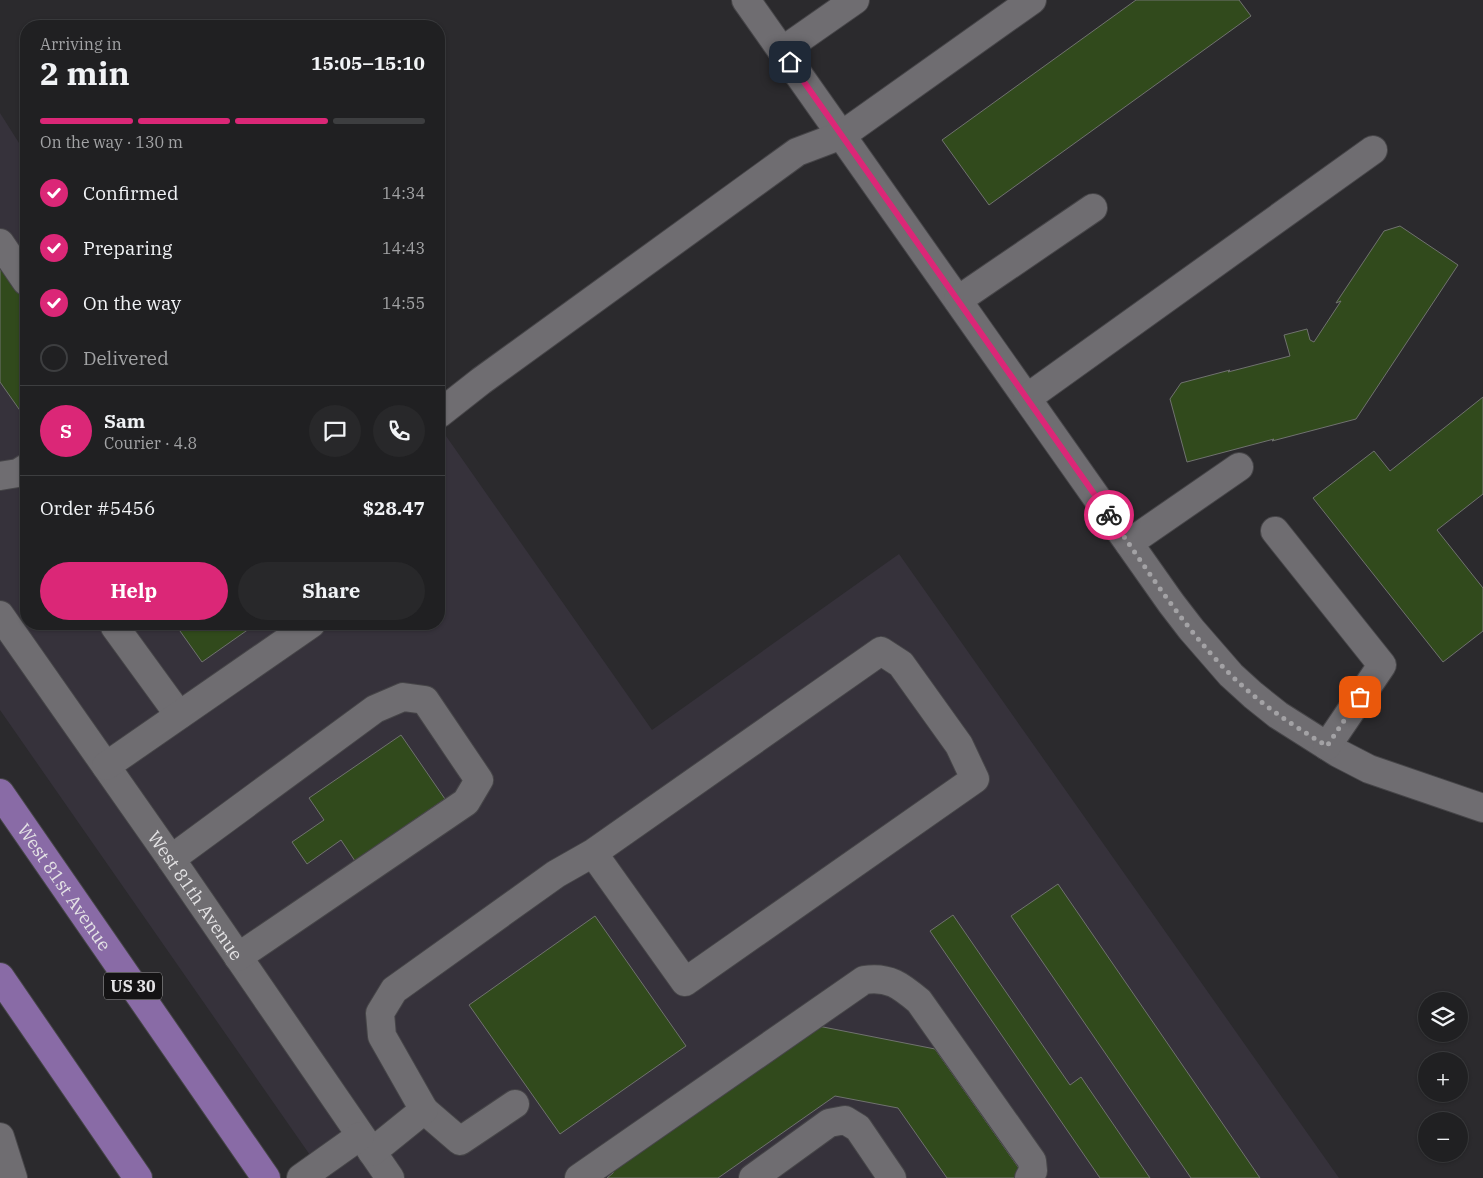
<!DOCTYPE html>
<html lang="en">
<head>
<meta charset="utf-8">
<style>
	:root { --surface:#202022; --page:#28282a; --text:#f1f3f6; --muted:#a2a3a5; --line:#3d3e40; --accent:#db2777 }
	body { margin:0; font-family:"IBM Plex Serif",serif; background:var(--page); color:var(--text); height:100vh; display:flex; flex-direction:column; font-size:19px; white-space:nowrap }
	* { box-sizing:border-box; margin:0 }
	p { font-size:16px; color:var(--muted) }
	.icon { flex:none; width:28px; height:28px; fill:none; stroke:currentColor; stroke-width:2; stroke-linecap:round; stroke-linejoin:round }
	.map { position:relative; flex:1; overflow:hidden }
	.drawer { position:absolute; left:20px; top:20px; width:425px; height:610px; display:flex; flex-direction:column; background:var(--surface); border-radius:20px; box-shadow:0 1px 4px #0004,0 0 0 1px var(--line) }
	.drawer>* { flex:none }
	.tools { position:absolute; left:1418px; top:992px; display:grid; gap:10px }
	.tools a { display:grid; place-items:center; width:50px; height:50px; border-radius:50%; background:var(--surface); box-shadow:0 1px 4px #0004,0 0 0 1px var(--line); font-size:25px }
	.pin { position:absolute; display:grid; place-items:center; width:42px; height:42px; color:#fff; margin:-21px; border-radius:10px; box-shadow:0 2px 8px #0006 }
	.courier { position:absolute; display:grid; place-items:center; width:50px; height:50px; margin:-25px; border:4px solid #db2777; border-radius:50%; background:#fff; color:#222; box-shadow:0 1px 6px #0007 }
	.overview em { font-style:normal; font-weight:800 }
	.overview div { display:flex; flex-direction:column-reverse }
	.overview { display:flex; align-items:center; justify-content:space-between; height:85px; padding:0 20px }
	h1 { font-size:32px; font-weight:800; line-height:38px }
	.bar { display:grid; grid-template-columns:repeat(4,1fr); gap:8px 5px; align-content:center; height:60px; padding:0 20px }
	.bar i { height:6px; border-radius:4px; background:var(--line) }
	.bar .active { background:var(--accent) }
	.bar p { grid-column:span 4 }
	.line { display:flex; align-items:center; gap:12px; padding:0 20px; border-top:1px solid var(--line) }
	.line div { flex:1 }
	.round { display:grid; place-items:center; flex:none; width:52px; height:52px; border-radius:26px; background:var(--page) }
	ol { padding:0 20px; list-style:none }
	li { display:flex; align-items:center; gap:15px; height:55px }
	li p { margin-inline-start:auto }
	li .icon { padding:5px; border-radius:50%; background:var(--accent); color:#fff; stroke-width:4 }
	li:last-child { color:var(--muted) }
	li i { width:28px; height:28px; border:2px solid var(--line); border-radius:50% }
	.primary-button { display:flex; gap:10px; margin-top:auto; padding:10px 20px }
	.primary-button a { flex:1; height:58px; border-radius:30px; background:var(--accent); color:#fff; font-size:20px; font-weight:800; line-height:58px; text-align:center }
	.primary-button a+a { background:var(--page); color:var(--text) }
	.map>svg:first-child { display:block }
	.built { fill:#36323b }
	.building { fill:#314a1c; stroke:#70726f }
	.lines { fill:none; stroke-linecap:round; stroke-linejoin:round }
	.minor-casing { stroke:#464548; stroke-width:30 }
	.major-casing { stroke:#464548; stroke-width:30 }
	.minor { stroke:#6f6d71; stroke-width:28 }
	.major { stroke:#896ba6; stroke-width:28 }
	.done { stroke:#a3a2a5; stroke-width:5; stroke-dasharray:0 9 }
	.route { stroke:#db2777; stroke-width:6 }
	.labels { text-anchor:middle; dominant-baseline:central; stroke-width:4; stroke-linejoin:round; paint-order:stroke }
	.shield { fill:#141314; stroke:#a6a5a6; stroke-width:1 }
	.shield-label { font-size:16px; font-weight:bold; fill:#e4e3e5 }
	.street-label { font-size:18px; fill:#e4e3e5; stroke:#141314 }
</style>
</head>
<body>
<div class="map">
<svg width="1483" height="1178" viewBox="0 0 1483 1178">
	<rect width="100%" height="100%" fill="#2b2a2d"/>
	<path class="built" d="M0,113L26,154V624H439V426L652,730L899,554L1339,1178H326L0,710Z"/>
	<path class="building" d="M1136,0H1239L1251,16L989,205L942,140Z
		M1400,226L1458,265L1356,419L1272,441L1274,439L1187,462L1170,399L1181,383L1230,370L1228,372L1290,356L1284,335L1307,329L1310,340L1314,342L1341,301L1336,303L1384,231Z
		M0,265L26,302V419L0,382Z
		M1483,397V494L1437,530L1483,588V631L1443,662L1313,498L1374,451L1390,471Z
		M175,624H256L202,662Z
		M401,735L445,799L355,861L341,840L307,864L292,842L324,820L309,798Z
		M1058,884L1260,1178H1191L1011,916Z
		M953,915L1070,1085L1081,1077L1150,1178H1100L930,931Z
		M595,916L686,1046L560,1134L469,1005Z
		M813,1025L935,1049L1023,1174L1017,1178H947L898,1108L835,1096L718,1178H607L613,1173L615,1165L633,1153L638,1154L811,1032Z"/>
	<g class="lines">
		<defs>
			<g id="minor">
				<path d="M746,0L1171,603L1191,629L1231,675L1253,695L1278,715L1338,753L1369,769L1483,808"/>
				<path d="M782,51L855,0"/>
				<path d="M0,243L26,281"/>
				<path d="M958,300L1093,208"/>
				<path d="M1027,398L1373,150"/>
				<path d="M439,414L481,381L797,152L842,135L1032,0"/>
				<path d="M0,476L18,473L26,468"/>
				<path d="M1275,531L1382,665L1327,746"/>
				<path d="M1129,543L1239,467"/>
				<path id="s1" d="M0,615L171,859L390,1178"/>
				<path d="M115,627L179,715"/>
				<path d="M106,766L311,624"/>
				<path d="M171,859L375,709L403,697L425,700L479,780L466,802L238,957"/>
				<path d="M424,1110L460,1141L515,1104"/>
				<path d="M0,1137L13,1178"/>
				<path d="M372,1152L424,1110L382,1036L380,1013L394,990L556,874L593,853L685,982L975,779L959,745L901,664L881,651L593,853"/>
				<path d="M301,1178L360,1136"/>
				<path d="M579,1178L864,980C889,976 901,986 919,1001L1032,1161L1033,1171L1029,1178"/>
				<path d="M753,1178L829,1123L845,1120L858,1128L892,1178"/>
			</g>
			<g id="major">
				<path id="s2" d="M0,793L266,1178"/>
				<path d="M0,977L138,1178"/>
			</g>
		</defs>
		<use href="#minor" class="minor-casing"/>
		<use href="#major" class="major-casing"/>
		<use href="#minor" class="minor"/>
		<use href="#major" class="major"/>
	</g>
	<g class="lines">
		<path class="done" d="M1109,515C1152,576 1196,648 1254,696C1277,715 1302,731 1327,746L1360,697"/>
		<path class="route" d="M790,62L1109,515"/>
	</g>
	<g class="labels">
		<rect class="shield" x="104" y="972.5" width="58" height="27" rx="4"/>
		<g class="shield-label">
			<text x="133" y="986">US 30</text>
		</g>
		<g class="street-label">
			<text stroke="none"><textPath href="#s2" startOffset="114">West 81st Avenue</textPath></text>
			<text stroke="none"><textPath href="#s1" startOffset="342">West 81th Avenue</textPath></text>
		</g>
	</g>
</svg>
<div class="tools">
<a><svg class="icon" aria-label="layers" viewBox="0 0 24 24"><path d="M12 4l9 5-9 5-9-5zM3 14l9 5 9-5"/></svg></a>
<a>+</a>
<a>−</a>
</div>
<div class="pin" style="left:1360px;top:697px;background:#ea580c"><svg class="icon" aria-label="bag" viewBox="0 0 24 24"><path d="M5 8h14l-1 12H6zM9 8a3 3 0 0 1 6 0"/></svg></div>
<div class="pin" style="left:790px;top:62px;background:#1f2937"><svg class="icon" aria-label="home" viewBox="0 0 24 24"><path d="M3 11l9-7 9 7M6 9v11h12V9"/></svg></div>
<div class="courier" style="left:1109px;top:515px"><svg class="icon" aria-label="bike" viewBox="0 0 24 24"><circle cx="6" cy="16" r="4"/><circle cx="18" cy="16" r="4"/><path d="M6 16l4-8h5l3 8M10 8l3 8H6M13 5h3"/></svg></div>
<section class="drawer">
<div class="overview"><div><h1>2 min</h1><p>Arriving in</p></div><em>15:05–15:10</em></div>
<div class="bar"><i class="active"></i><i class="active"></i><i class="active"></i><i></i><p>On the way · 130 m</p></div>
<ol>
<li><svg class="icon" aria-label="check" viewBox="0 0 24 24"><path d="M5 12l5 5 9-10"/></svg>Confirmed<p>14:34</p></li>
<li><svg class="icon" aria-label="check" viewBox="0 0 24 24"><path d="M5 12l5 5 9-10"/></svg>Preparing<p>14:43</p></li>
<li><svg class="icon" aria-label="check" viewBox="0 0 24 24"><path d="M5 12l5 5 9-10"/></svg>On the way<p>14:55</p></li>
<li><i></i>Delivered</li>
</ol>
<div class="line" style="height:90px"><b class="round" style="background:var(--accent);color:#fff">S</b><div><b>Sam</b><p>Courier · 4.8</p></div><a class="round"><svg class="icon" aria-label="chat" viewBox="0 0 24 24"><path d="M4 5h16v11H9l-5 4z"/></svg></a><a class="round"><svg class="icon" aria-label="phone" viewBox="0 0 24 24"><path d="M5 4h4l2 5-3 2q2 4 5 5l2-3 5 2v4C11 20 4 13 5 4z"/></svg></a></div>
<div class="line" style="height:65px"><div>Order #5456</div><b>$28.47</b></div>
<div class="primary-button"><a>Help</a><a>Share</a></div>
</section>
</div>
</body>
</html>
